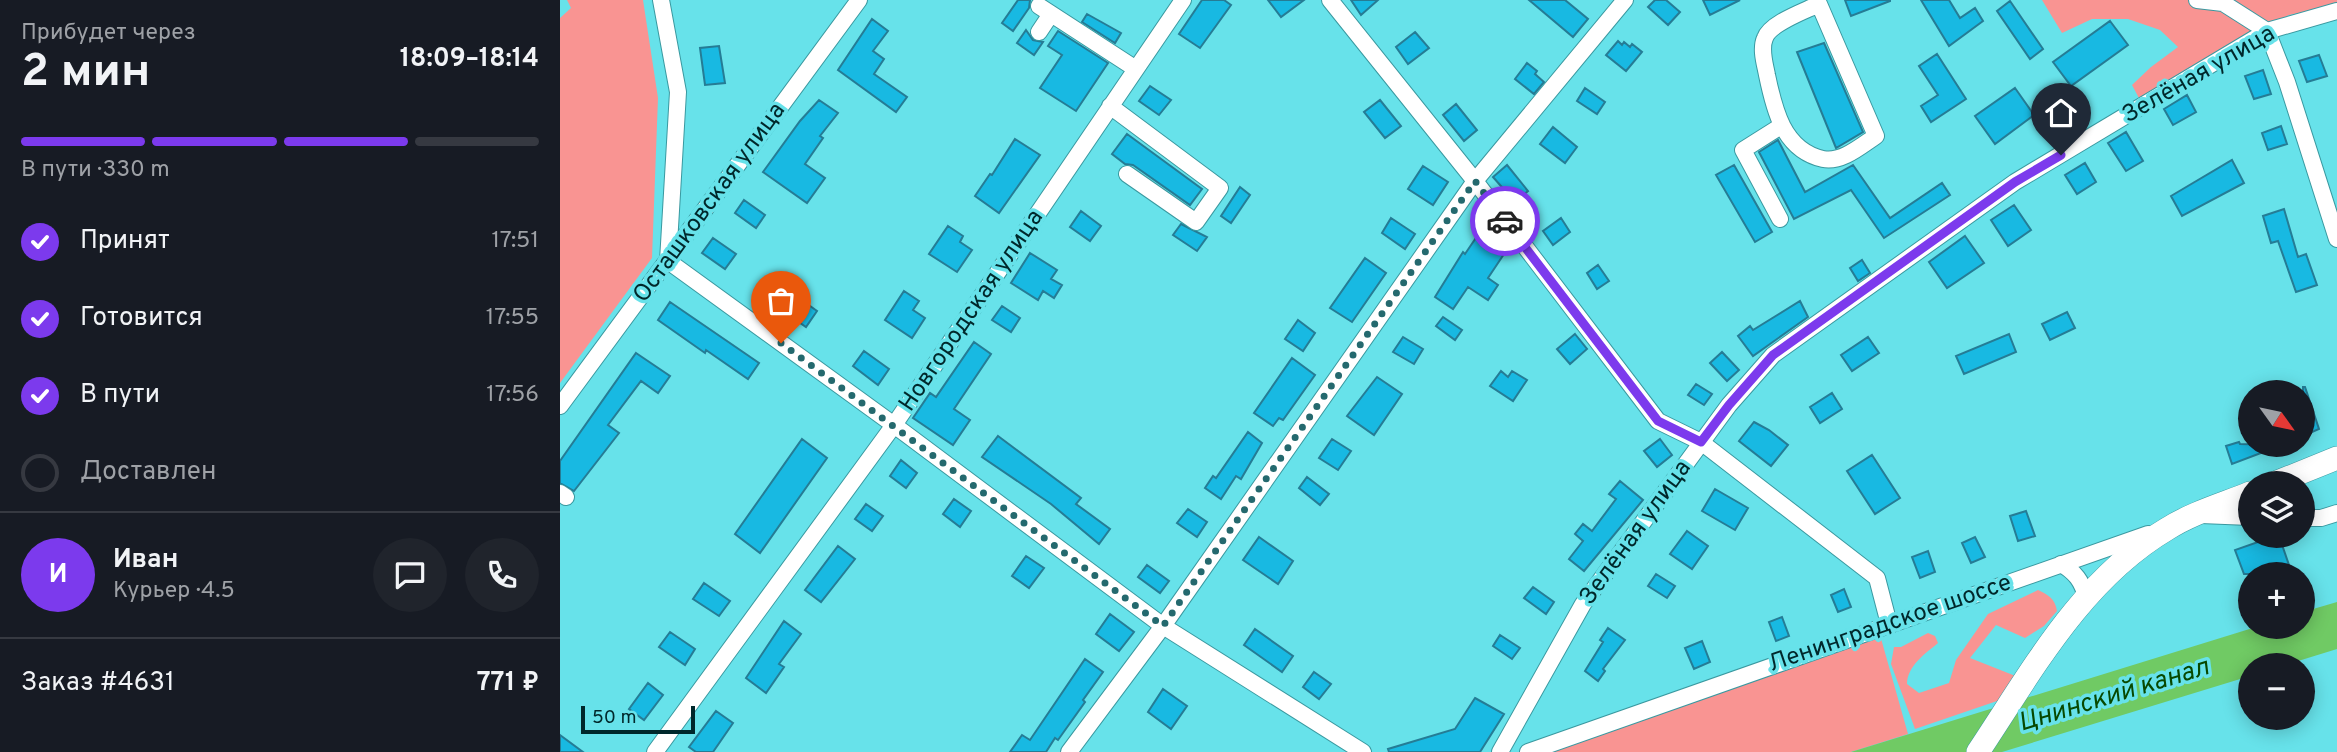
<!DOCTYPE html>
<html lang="ru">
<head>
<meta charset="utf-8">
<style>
	:root { --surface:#171b24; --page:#20242c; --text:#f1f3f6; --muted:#9ea1a6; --line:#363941; --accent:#7c3aed }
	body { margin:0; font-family:Overpass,sans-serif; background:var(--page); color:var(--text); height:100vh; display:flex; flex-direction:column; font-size:26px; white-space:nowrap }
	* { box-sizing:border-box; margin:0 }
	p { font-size:23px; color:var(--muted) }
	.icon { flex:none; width:38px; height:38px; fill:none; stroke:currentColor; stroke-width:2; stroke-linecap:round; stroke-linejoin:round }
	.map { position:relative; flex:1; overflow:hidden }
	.sheet { display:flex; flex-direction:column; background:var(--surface); width:560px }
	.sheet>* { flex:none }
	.needle { width:46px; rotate:123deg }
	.fabs { position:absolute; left:1678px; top:380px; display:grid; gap:14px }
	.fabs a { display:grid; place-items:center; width:77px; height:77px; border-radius:50%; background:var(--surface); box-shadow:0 4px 18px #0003; font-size:35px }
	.scale { position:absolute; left:21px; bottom:18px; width:114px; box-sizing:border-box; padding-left:7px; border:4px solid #00282b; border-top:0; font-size:19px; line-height:24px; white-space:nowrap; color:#00282b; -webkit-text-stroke:5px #67e2ea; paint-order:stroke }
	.pin { position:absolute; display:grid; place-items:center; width:60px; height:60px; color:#fff; margin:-72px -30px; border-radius:50% 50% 50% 0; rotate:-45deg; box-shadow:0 0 7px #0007 }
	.pin .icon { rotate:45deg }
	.courier { position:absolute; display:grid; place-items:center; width:70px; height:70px; margin:-35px; border:5px solid #7c3aed; border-radius:50%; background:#fff; color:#222; box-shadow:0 2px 9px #0007 }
	.headline em { font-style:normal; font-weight:700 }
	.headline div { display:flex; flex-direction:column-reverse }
	.headline { display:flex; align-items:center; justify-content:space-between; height:119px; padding:0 21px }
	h1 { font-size:46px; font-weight:700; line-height:52px }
	.bar { display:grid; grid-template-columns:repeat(4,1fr); gap:10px 7px; align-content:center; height:84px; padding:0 21px }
	.bar i { height:9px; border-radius:5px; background:var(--line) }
	.bar .current { background:var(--accent) }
	.bar p { grid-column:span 4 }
	.line { display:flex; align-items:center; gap:18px; padding:0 21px; border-top:2px solid var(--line) }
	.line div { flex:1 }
	.round { display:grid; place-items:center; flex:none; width:74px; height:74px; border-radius:37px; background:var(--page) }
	ol { padding:0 21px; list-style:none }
	li { display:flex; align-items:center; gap:21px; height:77px }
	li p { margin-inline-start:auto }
	li .icon { padding:7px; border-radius:50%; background:var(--accent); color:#fff; stroke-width:4 }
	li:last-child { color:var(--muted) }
	li i { width:38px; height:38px; border:4px solid var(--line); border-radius:50% }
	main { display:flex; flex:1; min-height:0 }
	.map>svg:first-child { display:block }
	.green { fill:#f99492 }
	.water { fill:#70ca64 }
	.building { fill:#18b9e2; stroke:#257c95; stroke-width:2 }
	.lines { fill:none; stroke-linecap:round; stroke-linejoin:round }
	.minor-casing { stroke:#3a99a0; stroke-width:18 }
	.highway-casing { stroke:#3a99a0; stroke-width:24 }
	.minor { stroke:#fff; stroke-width:16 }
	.highway { stroke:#fff; stroke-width:23 }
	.done { stroke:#24696e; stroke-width:7; stroke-dasharray:0 12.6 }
	.route { stroke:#7c3aed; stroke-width:9 }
	.labels { text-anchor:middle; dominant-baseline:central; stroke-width:7; stroke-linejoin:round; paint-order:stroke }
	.street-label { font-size:24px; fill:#00282b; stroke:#67e2ea }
	.water-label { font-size:26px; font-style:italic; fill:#074800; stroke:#67e2ea }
</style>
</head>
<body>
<main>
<section class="sheet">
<div class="headline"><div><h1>2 мин</h1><p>Прибудет через</p></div><em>18:09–18:14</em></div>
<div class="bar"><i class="current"></i><i class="current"></i><i class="current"></i><i></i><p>В пути · 330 m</p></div>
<ol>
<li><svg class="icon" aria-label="check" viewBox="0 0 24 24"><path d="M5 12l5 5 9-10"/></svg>Принят<p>17:51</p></li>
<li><svg class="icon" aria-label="check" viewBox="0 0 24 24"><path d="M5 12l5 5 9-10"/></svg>Готовится<p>17:55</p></li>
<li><svg class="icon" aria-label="check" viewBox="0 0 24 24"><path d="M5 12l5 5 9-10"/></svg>В пути<p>17:56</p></li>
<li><i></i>Доставлен</li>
</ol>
<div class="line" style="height:126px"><b class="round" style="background:var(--accent);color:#fff">И</b><div><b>Иван</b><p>Курьер · 4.5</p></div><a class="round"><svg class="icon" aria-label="chat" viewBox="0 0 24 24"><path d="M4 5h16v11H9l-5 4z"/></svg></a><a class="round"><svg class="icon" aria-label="phone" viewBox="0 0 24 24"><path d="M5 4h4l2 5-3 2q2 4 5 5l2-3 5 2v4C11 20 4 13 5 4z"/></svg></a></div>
<div class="line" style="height:91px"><div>Заказ #4631</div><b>771 ₽</b></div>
</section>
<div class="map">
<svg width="1777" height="752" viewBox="0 0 1777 752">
	<rect width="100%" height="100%" fill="#67e2ea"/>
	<path class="green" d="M7,0H83L98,98L92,258L0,383V18L11,8Z
		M1482,0H1777V5L1729,15L1688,36L1580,100L1572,85L1591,67L1618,47L1600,30L1568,19H1532L1502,33Z
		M1478,590C1488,595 1495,598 1497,611L1484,626L1465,638L1436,625L1410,658L1458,677L1440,700L1355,729L1331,664L1334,647H1341L1368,633L1375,636L1378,643C1366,653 1347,666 1347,684L1359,693L1389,683L1396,660L1428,614Z
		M1320,635L1348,734L1291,752H993Z"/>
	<path class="water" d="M1777,602V649L1725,665H1690V676L1442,752H1291L1696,627L1743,626V612Z"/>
	<path class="building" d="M458,0H470L469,8L453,31L442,23Z
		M642,0H664L671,5L640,48L619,34Z
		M708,0H744L721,17Z
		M791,0H818L801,15Z
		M969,0H1005L1028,19L1013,37Z
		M1095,0H1106L1120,12L1108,25L1088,7Z
		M1143,0H1180L1150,15Z
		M1285,0H1330V1L1291,16Z
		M1361,0H1389L1400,18L1415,8L1423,21L1389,46Z
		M1450,1L1483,49L1470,59L1437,11Z
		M527,14L561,33L555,43L522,22Z
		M312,19L328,31L313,51L324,59L314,74L347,97L336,112L278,70Z
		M1550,21L1568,45L1511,86L1493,62Z
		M466,30L473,40L483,42L474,55L457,43Z
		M498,31L548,63L516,111L480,88L502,55L488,46Z
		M855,32L869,48L848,64L836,47Z
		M1058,41L1062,45L1064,42L1070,47L1072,44L1082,52L1066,71L1046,55Z
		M1264,43L1303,132L1276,148L1237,52Z
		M159,46L165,83L145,85L140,48Z
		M1377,54L1406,99L1371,122L1361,106L1378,95L1359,66Z
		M1759,55L1767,76L1747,82L1739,61Z
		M967,63L977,71L975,74L984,82L974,94L955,79Z
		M1703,70L1711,94L1694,99L1685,76Z
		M590,86L611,100L599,115L579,101Z
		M1025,88L1045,102L1037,114L1017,101Z
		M1455,88L1474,115L1435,144L1415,116Z
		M1627,95L1636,112L1613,125L1604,109Z
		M259,100L278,113L260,136L263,138L245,164L265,178L247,203L203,172L240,121Z
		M820,100L841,126L825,138L804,112Z
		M896,104L917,130L904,141L883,115Z
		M1721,126L1727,144L1708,150L1702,133Z
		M993,127L1017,147L1005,163L980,144Z
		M1566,132L1583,161L1566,171L1548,143Z
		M567,134L642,189L630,205L573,165L565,164L552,154Z
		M455,139L480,155L439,213L415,196L430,174L432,175Z
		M1218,140L1245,192L1293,165L1330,218L1382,183L1390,195L1324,238L1291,190L1234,219L1199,152Z
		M1672,160L1684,183L1622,216L1611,196Z
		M1525,163L1536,182L1517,194L1505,175Z
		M947,165L968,191L955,202L933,177Z
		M1174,165L1212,232L1195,242L1156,175Z
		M863,166L888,182L873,205L848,189Z
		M680,187L690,195L671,223L661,216Z
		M184,200L205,215L196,228L175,213Z
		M1454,205L1471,230L1448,246L1431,220Z
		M1724,209L1738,257L1746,254L1757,285L1736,292L1718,241L1711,243L1703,216Z
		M521,211L541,226L530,241L510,227Z
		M831,218L855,234L845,249L822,233Z
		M1001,218L1010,232L993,245L983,231Z
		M621,224L647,237L637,251L613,235Z
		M388,226L403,236L400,242L412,250L397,272L369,254Z
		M924,226L950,245L928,278L938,285L928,300L908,287L893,309L875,297L903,252L905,254Z
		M1405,236L1424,263L1387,288L1369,262Z
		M153,238L176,254L165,269L142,253Z
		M470,253L497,270L491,279L502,285L494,298L483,291L478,300L451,283Z
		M805,258L826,273L792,322L770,308Z
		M1302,260L1310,273L1298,281L1290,268Z
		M1038,265L1049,281L1037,289L1027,273Z
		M218,283L257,311L246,327L206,299Z
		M344,291L359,301L353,310L365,318L352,338L325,320Z
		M1240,301L1248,317L1193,356L1178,336L1190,326L1193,330Z
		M110,302L199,363L188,379L146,350L145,353L98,320Z
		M442,306L460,318L451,332L432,320Z
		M1507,312L1515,328L1490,340L1482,324Z
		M883,317L902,330L895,340L876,326Z
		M738,320L755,333L743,351L725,339Z
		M1015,334L1027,349L1010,364L997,349Z
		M1449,334L1456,352L1404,374L1396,356Z
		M843,337L863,349L854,364L833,352Z
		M1308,337L1319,353L1292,371L1281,355Z
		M414,342L431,354L394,409L410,420L393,445L353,418L370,393L376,397Z
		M304,351L329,369L318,385L293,366Z
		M1162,352L1179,370L1167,381L1150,363Z
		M76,353L110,376L98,393L81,381L48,425L59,433L14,491L0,483V461Z
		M732,358L755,375L723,420L719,418L713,426L694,413Z
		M941,371L948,377L952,371L967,380L953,401L930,386Z
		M817,377L842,394L814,435L787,416Z
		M1136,384L1152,394L1144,405L1128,395Z
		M1743,387H1745L1759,429L1743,436Z
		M1272,393L1282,409L1260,423L1250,407Z
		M1194,422L1209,430L1228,445L1211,466L1179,441Z
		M688,432L702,443L681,479L676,476L661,499L645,488L653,476L656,478Z
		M438,436L521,498L516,504L550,529L539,544L491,504L422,457Z
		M242,439L267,458L200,553L175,534Z
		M772,439L791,451L778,470L759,458Z
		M1100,439L1112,455L1097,467L1084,451Z
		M1679,442L1680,444L1722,445L1672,464L1666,446Z
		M1312,455L1340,498L1315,514L1287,471Z
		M341,460L357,473L346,488L330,476Z
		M747,477L769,494L760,505L739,488Z
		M1060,481L1083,500L1024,571L1009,559L1023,541L1015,534L1023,524L1032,531L1056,499L1049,494Z
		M1155,489L1188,508L1175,530L1142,511Z
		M394,499L411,511L400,527L383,514Z
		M306,504L323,516L312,531L295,519Z
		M628,509L647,522L637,537L617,523Z
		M1466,511L1475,536L1458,541L1450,516Z
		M1127,531L1148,546L1132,569L1110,554Z
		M1715,536H1719L1730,568L1715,574H1684L1675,550Z
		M699,537L733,561L718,584L683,560Z
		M1415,537L1425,557L1411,563L1402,543Z
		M278,546L295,559L261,602L245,590Z
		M1368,551L1375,572L1360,578L1352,557Z
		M466,556L484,568L469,588L452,576Z
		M587,565L609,581L600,593L578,577Z
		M1096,574L1115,586L1107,598L1088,586Z
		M144,583L170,601L159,616L133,599Z
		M973,587L994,602L986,614L964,598Z
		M1284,589L1291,607L1278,612L1271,595Z
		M550,614L574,632L559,651L536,634Z
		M1222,617L1229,636L1216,641L1209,622Z
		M224,621L241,634L219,664L224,667L206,693L186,678Z
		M1048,628L1065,640L1043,669L1045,671L1038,681L1025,671L1043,642L1040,640Z
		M695,629L733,656L722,672L684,645Z
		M110,632L135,649L125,665L99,647Z
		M940,635L960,648L952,659L933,646Z
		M1142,641L1150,662L1134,669L1125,648Z
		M525,659L543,672L523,700L525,702L498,740L495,738L486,752H450L462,735L470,740Z
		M754,672L771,684L759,699L743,687Z
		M88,683L103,695L84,720L69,709Z
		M603,689L627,706L611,729L588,712Z
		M915,698L944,714L920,752H829L828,749L895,729Z
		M156,711L173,723L153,752H136L129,747Z
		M0,735L23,752H0Z"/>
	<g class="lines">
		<defs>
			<path id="minor" d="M101,0L118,92L108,261L334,425L603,626L803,752
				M770,0L915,181L1098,421L1141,442L1317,578L1329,624
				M1257,0L1259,4L1316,136C1302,145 1282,163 1263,159C1223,150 1214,109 1207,75C1205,64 1200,49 1205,38C1210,23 1245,11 1259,4
				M1637,0L1663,3L1707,31
				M479,6L576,69
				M1707,31L1727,82L1777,239
				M479,32L491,14
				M550,106L660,188L636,222L567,174
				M1220,219L1183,150L1221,126
				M0,406L299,0
				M0,493L6,497
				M1641,515L1690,517
				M1743,518H1761L1777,513
				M1501,564C1515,572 1522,581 1526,597
				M95,752L334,425L623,0
				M509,752L603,626L915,181L1065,0
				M940,752L1023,604L1169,405L1213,355L1455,182L1707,31L1777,11
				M968,752L1588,534"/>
			<path id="highway" d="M1715,483L1777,458
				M1418,752C1472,671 1521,580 1607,529C1632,513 1663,504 1690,493"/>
		</defs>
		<use href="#minor" class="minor-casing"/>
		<use href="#highway" class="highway-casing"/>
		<use href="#minor" class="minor"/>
		<use href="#highway" class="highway"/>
	</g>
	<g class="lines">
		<path class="done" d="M221,343L603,626L915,181L945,221"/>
		<path class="route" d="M945,221L1098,421L1141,442L1169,405L1213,355L1455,182L1501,155"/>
	</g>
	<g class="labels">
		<g class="street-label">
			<text transform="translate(1639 75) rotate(-30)">Зелёная улица</text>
			<text transform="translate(150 203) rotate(-54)">Осташковская улица</text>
			<text transform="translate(412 311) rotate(-56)">Новгородская улица</text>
			<text transform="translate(1076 533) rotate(-54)">Зелёная улица</text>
			<text transform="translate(1330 624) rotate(-19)">Ленинградское шоссе</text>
		</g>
		<g class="water-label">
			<text transform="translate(1554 696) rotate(-17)">Цнинский канал</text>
		</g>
	</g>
</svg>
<div class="fabs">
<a><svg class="needle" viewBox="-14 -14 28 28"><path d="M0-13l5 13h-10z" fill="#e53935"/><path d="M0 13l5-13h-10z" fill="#9ea1a6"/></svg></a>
<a><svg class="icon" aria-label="layers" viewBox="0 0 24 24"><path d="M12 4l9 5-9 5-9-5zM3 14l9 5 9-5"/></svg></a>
<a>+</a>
<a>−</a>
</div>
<div class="scale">50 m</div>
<div class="pin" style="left:221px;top:343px;background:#ea580c"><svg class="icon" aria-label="bag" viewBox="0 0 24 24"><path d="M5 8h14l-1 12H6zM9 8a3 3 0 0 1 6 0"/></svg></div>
<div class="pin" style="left:1501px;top:155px;background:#1f2937"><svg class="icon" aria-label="home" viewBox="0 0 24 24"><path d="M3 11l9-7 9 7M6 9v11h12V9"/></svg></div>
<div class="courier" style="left:945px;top:221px"><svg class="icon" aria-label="car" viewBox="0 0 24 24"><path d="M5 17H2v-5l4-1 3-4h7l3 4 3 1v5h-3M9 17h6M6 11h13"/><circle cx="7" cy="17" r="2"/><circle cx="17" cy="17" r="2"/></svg></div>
</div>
</main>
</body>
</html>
